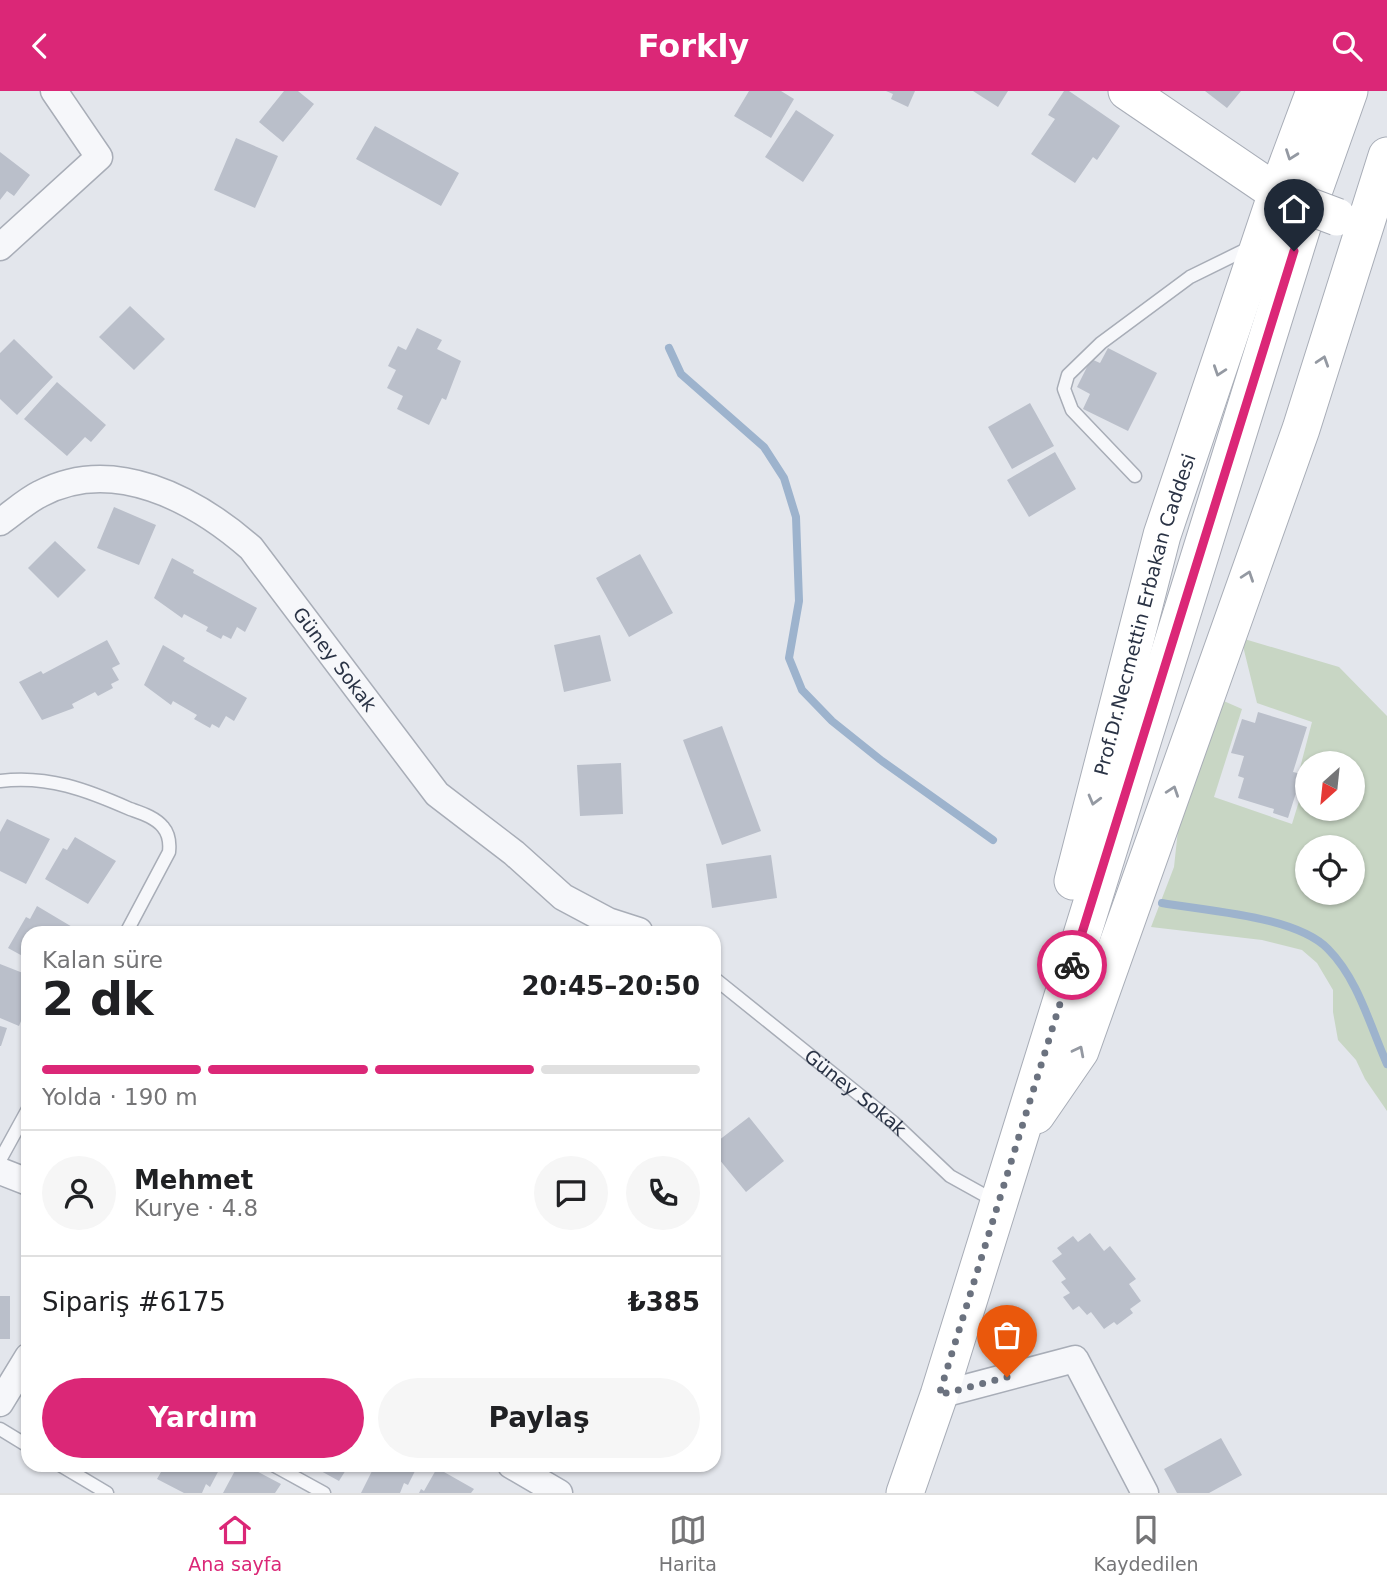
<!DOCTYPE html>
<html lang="tr">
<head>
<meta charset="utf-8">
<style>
	:root { --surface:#fff; --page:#f6f6f6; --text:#202124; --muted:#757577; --line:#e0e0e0; --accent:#db2777 }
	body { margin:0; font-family:"DejaVu Sans",sans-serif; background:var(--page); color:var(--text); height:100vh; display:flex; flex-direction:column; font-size:26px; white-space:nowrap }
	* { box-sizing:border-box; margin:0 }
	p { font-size:23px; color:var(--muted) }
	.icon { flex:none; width:38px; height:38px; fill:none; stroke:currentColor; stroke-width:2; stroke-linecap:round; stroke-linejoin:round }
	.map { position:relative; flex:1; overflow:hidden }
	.details { position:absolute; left:21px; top:835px; width:700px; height:546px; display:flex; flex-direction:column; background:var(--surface); border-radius:21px; box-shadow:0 2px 5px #0004 }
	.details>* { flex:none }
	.needle { width:46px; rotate:207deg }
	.buttons { position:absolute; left:1295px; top:660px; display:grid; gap:14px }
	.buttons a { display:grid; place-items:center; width:70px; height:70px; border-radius:50%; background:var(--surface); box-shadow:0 2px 5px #0004; font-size:35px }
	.pin { position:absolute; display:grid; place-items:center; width:60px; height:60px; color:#fff; margin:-72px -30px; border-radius:50% 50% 50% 0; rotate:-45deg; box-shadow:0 0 7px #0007 }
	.pin .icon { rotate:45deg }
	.courier { position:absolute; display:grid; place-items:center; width:70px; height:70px; margin:-35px; border:5px solid #db2777; border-radius:50%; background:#fff; color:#222; box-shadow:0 2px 9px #0007 }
	.overview em { font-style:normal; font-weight:600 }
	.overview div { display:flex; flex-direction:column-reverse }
	.overview { display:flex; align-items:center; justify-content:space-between; height:119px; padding:0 21px }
	h1 { font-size:46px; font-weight:600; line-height:52px }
	.bar { display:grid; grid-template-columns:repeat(4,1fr); gap:10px 7px; align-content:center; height:84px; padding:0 21px }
	.bar i { height:9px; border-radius:5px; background:var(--line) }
	.bar .on { background:var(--accent) }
	.bar p { grid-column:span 4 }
	.line { display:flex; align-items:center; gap:18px; padding:0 21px; border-top:2px solid var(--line) }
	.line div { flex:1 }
	.round { display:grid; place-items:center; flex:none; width:74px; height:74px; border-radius:37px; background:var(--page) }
	.primary-button { display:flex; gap:14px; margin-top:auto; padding:14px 21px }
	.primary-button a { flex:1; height:80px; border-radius:42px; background:var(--accent); color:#fff; font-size:28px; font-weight:600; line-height:80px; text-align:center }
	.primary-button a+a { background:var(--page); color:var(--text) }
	header { display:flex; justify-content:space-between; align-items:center; height:91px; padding:0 21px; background:var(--accent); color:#fff; font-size:32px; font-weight:600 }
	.dock { display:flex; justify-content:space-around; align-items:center; height:98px; border-top:2px solid var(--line); background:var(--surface); font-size:19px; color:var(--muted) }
	.dock a { display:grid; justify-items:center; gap:4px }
	.dock .on { color:var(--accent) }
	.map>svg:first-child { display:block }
	.green { fill:#c8d6c4; fill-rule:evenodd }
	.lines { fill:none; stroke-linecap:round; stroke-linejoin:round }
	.stream { stroke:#9db3cd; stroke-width:8 }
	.building { fill:#babfca }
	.lane-casing { stroke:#a8adb7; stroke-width:15 }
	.street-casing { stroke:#a8adb7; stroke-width:29 }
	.secondary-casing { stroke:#a8adb7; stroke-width:39 }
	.lane { stroke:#f6f7fa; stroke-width:12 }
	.street { stroke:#f6f7fa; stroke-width:26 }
	.secondary { stroke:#fff; stroke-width:37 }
	.secondary-bridge-casing { stroke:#a8adb7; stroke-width:39; stroke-linecap:butt }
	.secondary-bridge { stroke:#fff; stroke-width:37 }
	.oneway { stroke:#9499a2 }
	.done { stroke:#6b727f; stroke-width:7; stroke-dasharray:0 12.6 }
	.route { stroke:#db2777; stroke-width:9 }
	.labels { text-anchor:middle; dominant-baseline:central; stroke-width:7; stroke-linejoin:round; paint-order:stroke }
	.street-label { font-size:19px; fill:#2a3345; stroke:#f3f5f9 }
</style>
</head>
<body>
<header><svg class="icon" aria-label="back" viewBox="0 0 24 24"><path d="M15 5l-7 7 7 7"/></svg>Forkly<svg class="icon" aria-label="search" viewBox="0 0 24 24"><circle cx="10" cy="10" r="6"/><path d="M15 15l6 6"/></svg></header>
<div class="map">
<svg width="1387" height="1402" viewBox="0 0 1387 1402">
	<rect width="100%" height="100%" fill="#e3e6ec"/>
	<path class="green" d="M1241,547L1339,576L1387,625V1020L1365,988L1356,969L1338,949L1333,921V899L1317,872L1302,859L1262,849L1151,836L1174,776L1183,693L1210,604L1242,618L1214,706L1292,733L1307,684V718H1353V672H1307V681L1300,677L1312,631L1257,612ZM1307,756H1353V802H1307Z"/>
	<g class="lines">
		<path class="stream" d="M669,257L681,283L764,356L784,387L796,426L799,510L789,567L802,599L832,630L882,670L993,749
			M1162,812C1207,820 1296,825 1328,858C1358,888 1370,935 1387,973"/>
	</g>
	<path class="building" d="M284,0H298L314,13L283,51L259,31Z
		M749,0H781L794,8L771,47L734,25Z
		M886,0H915L908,16L891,8L893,3Z
		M973,0H1008L998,16Z
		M1064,0H1069L1120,35L1097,69L1093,66L1075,92L1031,63L1055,28L1048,24Z
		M1205,0H1241L1227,17Z
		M796,19L834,44L803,91L765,66Z
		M375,35L459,82L441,115L356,68Z
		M236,47L278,65L255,117L214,99Z
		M0,61L30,84L14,105L7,100L0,109Z
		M130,215L165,248L134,279L99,246Z
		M417,237L442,249L437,258L461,270L446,309L442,307L429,334L397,318L403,305L387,297L396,279L388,275L398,255L406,259Z
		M14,248L53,286L17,324L0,308V262Z
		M1108,257L1157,282L1128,340L1083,318L1090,303L1077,296L1091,268L1100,272Z
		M57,291L106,334L91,351L85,346L67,365L24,328Z
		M1030,312L1054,355L1012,378L988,336Z
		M1055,361L1076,398L1029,426L1007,389Z
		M114,416L156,434L139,474L97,457Z
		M55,450L86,479L58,507L28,477Z
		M640,463L673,522L629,546L596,487Z
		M172,467L194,479L193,482L257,517L245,541L237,536L231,548L223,544L221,548L206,540L208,536L184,523L182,527L154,507Z
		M600,544L611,590L564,601L554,554Z
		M107,549L120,573L112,577L119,589L111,593L113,597L98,605L95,601L72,613L74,617L42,629L19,591L41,580L43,583Z
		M163,554L185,567L183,570L247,607L234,630L226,625L219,637L212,633L210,637L194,628L197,624L173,610L171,614L144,594Z
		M1258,621L1307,636L1293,681L1302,683L1288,727L1273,722L1274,718L1238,707L1244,687L1238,685L1244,665L1231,662L1242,628L1255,632Z
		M722,635L761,740L722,754L683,649Z
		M621,672L623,723L580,725L577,674Z
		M7,728L50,748L26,793L0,780V741Z
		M75,746L116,770L88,813L45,788L63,757L67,759Z
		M771,764L777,807L712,817L706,773Z
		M37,815L79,840L28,842V868L8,857L26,826L30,828Z
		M0,873L28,884V913L19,935L0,927Z
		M0,935L7,937L1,955H0Z
		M749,1026L784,1070L746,1101L714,1062V1053Z
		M1090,1142L1104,1160L1110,1155L1136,1188L1129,1193L1141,1210L1130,1218L1133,1222L1117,1234L1114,1231L1104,1238L1091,1221L1087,1224L1079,1215L1073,1219L1063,1206L1070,1202L1061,1191L1066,1188L1052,1170L1062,1163L1057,1157L1073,1145L1078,1151Z
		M0,1205H10V1248H0Z
		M1221,1347L1242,1384L1209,1402H1177L1164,1378Z
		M165,1374H217L220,1377L210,1396L206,1393L202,1402H184L157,1388Z
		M238,1374H245L281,1393L275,1402H223Z
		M310,1374H349L339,1390Z
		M375,1374H418L408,1394L404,1392L400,1402H361Z
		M437,1377L474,1398L471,1402H419L421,1398L424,1400Z"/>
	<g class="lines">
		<defs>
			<g id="lane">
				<path d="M1135,385L1072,319L1064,298L1068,284L1101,252L1190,186L1251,156"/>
				<path d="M0,690C48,684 87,699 130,718C141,722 155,726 163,736C169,743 170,752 169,761L126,842"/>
				<path id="s1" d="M714,887L893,1031L950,1085L995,1110"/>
				<path d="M0,1069L28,1018"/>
				<path d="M0,1338L28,1355"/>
				<path d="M60,1374L107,1402"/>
				<path d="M273,1374L324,1402"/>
			</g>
			<g id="street">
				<path d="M0,156L99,66L54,0"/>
				<path id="s2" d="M0,431C13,422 26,410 40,403C113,364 195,408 251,457L437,703L514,762L563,806L608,830L639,840"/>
				<path d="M0,1080L28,1091"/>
				<path d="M939,1304L1075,1268L1145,1402"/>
				<path d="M0,1312L28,1266"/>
				<path d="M511,1374L559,1402"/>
			</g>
			<g id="secondary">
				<path d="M1127,0L1277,102L1297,111"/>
				<path id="s3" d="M1073,790L1162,444L1277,102L1315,0"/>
				<path d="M1036,1024L1080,960L1301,338L1387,65"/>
				<path d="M905,1402L939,1304L1311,107L1349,0"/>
			</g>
		</defs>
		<use href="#lane" class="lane-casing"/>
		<use href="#street" class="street-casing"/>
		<use href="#secondary" class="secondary-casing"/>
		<use href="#lane" class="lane"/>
		<use href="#street" class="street"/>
		<use href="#secondary" class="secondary"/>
		<defs>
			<path id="secondary-bridge" d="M1297,111L1337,126"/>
		</defs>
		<use href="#secondary-bridge" class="secondary-bridge-casing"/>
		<use href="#secondary-bridge" class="secondary-bridge"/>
	</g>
	<defs><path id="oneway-chevron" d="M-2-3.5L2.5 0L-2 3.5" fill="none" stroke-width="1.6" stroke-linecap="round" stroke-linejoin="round" transform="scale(1.75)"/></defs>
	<g class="oneway">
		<use href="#oneway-chevron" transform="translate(1291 64) rotate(110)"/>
		<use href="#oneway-chevron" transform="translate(1323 270) rotate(-72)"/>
		<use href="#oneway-chevron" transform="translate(1219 280) rotate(109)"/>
		<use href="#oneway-chevron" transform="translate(1248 485) rotate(-71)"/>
		<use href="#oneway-chevron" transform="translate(1173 700) rotate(-71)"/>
		<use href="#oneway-chevron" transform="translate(1094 709) rotate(105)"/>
		<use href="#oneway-chevron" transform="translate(1079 960) rotate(-63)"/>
	</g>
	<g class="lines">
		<path class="done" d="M1007,1286L939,1304L1072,874"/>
		<path class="route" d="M1072,874L1294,160"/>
	</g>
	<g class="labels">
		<g class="street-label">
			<text stroke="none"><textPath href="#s3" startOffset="276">Prof.Dr.Necmettin Erbakan Caddesi</textPath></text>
			<text stroke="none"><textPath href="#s2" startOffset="420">Güney Sokak</textPath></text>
			<text stroke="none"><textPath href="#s1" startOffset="182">Güney Sokak</textPath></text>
		</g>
	</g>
</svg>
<div class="buttons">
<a><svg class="needle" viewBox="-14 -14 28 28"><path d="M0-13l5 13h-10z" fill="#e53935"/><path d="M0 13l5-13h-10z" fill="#757577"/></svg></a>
<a><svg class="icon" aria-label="locate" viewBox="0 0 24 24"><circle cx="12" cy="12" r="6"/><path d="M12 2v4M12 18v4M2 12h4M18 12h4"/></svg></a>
</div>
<div class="pin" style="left:1007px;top:1286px;background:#ea580c"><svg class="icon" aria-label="bag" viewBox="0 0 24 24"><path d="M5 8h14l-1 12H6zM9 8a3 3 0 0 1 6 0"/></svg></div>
<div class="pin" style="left:1294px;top:160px;background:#1f2937"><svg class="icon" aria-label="home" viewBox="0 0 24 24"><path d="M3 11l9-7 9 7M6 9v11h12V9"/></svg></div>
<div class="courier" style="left:1072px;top:874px"><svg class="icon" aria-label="bike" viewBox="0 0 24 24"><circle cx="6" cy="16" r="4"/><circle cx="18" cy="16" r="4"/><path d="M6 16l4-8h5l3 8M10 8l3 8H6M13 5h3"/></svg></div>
<section class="details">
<div class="overview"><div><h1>2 dk</h1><p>Kalan süre</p></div><em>20:45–20:50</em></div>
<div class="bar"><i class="on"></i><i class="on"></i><i class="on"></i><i></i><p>Yolda · 190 m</p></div>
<div class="line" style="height:126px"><a class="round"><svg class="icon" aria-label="person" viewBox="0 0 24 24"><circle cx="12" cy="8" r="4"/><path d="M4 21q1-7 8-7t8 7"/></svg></a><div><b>Mehmet</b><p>Kurye · 4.8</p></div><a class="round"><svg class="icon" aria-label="chat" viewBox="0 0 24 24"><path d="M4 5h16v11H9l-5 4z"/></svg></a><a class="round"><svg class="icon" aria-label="phone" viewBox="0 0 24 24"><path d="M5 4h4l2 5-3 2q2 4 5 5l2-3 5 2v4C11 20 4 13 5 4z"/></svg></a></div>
<div class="line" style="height:91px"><div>Sipariş #6175</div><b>₺385</b></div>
<div class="primary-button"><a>Yardım</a><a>Paylaş</a></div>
</section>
</div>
<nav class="dock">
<a class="on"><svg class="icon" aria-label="home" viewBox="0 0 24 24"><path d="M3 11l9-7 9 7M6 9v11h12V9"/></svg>Ana sayfa</a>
<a><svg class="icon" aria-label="map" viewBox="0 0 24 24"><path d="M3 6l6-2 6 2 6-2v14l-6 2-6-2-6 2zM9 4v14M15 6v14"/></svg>Harita</a>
<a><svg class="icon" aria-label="saved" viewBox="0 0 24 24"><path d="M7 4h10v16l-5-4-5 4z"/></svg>Kaydedilen</a>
</nav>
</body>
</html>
